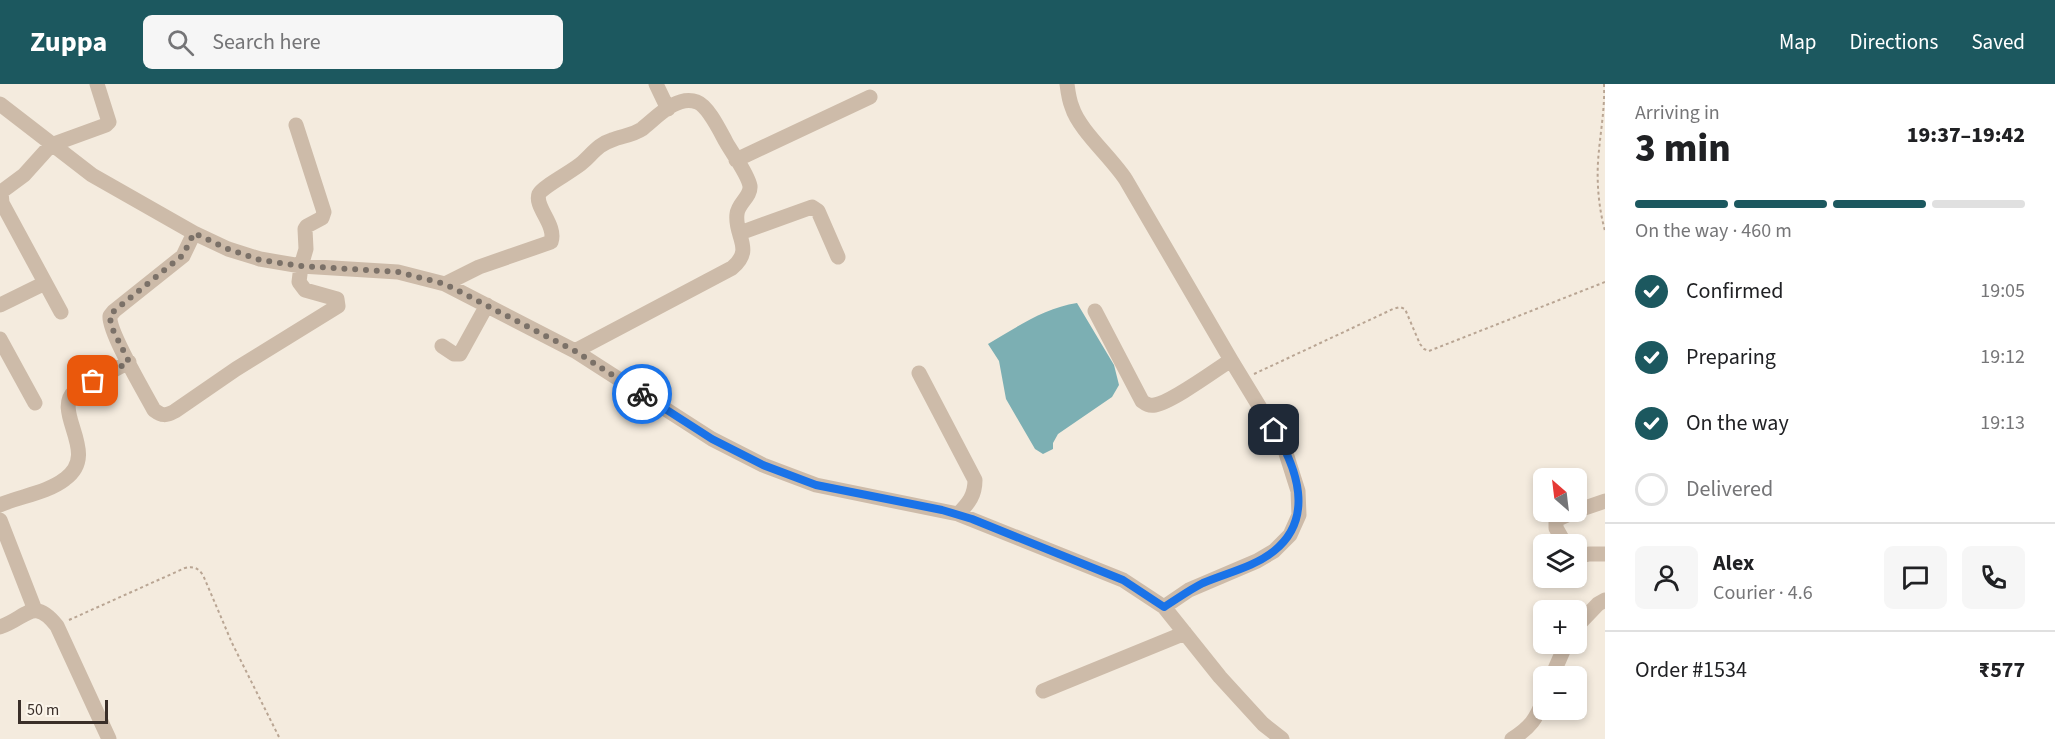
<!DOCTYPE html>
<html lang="en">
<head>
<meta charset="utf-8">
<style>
	:root { --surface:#fff; --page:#f6f6f6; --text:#202124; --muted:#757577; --line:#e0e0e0; --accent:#1c585f }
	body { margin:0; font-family:"Source Sans 3",sans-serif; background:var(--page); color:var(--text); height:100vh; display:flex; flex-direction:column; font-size:22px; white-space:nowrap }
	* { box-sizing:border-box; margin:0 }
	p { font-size:20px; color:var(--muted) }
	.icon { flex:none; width:33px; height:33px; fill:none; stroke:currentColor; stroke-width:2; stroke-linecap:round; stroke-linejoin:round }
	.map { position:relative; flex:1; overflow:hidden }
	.sheet { display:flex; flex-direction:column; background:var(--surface); width:450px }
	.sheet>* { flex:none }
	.needle { width:39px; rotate:332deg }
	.fabs { position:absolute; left:1533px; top:384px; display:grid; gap:12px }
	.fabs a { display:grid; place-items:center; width:54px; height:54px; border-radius:9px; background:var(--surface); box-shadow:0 3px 9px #0003; font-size:30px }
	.scale { position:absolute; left:18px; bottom:15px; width:90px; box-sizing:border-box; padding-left:6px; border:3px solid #3a2f29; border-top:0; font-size:16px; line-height:21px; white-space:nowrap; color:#3a2f29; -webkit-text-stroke:4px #fbf5eb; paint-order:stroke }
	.pin { position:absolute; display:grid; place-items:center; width:51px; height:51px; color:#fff; margin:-26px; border-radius:12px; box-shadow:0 3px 9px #0006 }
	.courier { position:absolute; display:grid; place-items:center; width:60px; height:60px; margin:-30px; border:4px solid #1a73e8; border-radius:50%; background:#fff; color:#222; box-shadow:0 2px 8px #0007 }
	.summary em { font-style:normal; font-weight:800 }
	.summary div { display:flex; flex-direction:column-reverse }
	.summary { display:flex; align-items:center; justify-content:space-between; height:102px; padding:0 30px }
	h1 { font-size:39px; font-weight:800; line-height:45px }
	.bar { display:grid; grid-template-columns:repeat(4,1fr); gap:9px 6px; align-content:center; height:72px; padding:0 30px }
	.bar i { height:8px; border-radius:4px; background:var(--line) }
	.bar .on { background:var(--accent) }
	.bar p { grid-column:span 4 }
	.line { display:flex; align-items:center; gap:15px; padding:0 30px; border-top:2px solid var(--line) }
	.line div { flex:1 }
	.round { display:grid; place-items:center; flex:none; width:63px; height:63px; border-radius:9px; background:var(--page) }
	ol { padding:0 30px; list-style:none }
	li { display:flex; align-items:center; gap:18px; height:66px }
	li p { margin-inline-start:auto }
	li .icon { padding:6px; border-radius:50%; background:var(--accent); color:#fff; stroke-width:4 }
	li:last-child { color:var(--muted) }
	li i { width:33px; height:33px; border:3px solid var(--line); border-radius:50% }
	header { display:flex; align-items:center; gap:36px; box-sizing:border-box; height:84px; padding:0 30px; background:var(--accent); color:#fff }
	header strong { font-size:28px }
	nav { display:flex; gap:33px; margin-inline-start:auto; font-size:21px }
	.search { width:420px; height:54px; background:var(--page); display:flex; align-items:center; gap:15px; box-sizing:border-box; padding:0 21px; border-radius:9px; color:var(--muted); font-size:22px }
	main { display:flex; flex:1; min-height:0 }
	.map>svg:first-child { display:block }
	.water { fill:#7cafb3 }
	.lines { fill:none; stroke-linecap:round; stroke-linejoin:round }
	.path { stroke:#b9a593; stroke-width:2; stroke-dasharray:3 3; stroke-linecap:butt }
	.minor { stroke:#cdbba9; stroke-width:15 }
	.done { stroke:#7b7168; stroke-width:6; stroke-dasharray:0 10.8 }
	.route { stroke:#1a73e8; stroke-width:8 }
</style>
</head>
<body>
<header>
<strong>Zuppa</strong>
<div class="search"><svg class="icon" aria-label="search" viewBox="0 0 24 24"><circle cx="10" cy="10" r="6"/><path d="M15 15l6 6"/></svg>Search here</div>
<nav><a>Map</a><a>Directions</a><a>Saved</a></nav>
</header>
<main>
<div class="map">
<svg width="1605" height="655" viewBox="0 0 1605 655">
	<rect width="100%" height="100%" fill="#f4ebde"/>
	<path class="water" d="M1077,219L1114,281L1119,301L1112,313L1058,350L1053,359V365L1043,370L1035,365L1006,315L999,277L988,260C1017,243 1044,224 1077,219Z"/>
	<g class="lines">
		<path class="path" d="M1604,0C1605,23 1601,44 1599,66C1596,93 1598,121 1605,147
			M1254,290L1393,225L1400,223L1405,225L1420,260L1424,265L1429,267L1605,198
			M69,536L185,484C194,482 198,484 203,491L232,559L280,655"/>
		<path class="minor" d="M656,0L668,25
			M1067,0C1068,8 1069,16 1072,23C1079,46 1112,74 1126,96L1231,276L1284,363L1298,407L1299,431L1290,451L1274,467L1257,477L1189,506L1164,523
			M0,20L92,91L194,149L228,165L260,175L301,182L398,188L445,200L575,267L712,355L763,381L816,401L958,430L1123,496L1164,523L1220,593L1263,640L1282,655
			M736,76L870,13
			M194,149L183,172L114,227L110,232C108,247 145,309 154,326C162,332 166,332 175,327L236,285L338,222L337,215L305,206L299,198L301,182L306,165L305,145L307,142L322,134L324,128L296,41
			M740,149L812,123L818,127L838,173
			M445,200L479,183L551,158C557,141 534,123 539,110C543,102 575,86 583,78C593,69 599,60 612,56C622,52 633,51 642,45C656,34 677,10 697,18C708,22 720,47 726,58C732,69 748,90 750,102C751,113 738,119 737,130C734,152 755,165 732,184L575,267
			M0,221L45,199
			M1095,227L1142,317C1146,320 1149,322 1155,321C1172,318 1214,287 1231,276
			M61,228L2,119L1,108L24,91L51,61L106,41L109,38L97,0
			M0,255L35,319
			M442,262L454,270H460L487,221
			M919,289L975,396C975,411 969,419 958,430
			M0,421C20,412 47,409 65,395C101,369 51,328 75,307L129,278
			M1576,427L1605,417
			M0,436L35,526
			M1565,460L1556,444V436L1574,428
			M1576,473L1589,470H1605
			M0,543C27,534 33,512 57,542L109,655
			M1576,543L1598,520L1605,516
			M1552,592L1566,560
			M1043,607L1185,549
			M1512,655C1531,643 1536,635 1544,615"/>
	</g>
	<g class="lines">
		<path class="done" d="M93,297L129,278L111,242L110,232L114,227L183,171L194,149L228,165L260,176L301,182L398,188L445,200L575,267L642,310"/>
		<path class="route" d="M642,310L712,355L763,381L816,401L942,426L972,435L1123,496L1164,523C1177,515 1189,506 1203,499C1226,489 1254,483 1274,467C1315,434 1297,384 1274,346"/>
	</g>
</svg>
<div class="fabs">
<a><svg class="needle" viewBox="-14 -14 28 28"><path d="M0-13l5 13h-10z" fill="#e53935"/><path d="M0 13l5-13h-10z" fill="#757577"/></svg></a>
<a><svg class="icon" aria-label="layers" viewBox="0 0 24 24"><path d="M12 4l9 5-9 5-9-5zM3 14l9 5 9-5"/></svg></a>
<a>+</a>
<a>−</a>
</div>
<div class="scale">50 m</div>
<div class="pin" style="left:93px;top:297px;background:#ea580c"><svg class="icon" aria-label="bag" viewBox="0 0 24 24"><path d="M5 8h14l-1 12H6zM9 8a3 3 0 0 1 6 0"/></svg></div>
<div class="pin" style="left:1274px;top:346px;background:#1f2937"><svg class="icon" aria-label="home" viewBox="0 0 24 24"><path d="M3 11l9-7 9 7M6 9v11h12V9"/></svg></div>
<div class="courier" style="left:642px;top:310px"><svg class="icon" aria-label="bike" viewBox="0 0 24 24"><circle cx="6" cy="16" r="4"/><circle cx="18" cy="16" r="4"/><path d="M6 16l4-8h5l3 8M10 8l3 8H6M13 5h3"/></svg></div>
</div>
<section class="sheet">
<div class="summary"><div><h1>3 min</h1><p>Arriving in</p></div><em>19:37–19:42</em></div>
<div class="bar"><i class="on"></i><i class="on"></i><i class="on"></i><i></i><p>On the way · 460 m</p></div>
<ol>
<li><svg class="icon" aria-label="check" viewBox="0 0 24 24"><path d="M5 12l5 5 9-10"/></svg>Confirmed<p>19:05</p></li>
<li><svg class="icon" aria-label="check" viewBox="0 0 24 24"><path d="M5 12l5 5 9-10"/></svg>Preparing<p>19:12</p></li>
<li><svg class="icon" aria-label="check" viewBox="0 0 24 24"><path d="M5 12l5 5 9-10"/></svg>On the way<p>19:13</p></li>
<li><i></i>Delivered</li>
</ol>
<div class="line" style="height:108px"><a class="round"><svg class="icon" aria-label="person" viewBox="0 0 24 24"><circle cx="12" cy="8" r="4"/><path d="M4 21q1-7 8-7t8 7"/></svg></a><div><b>Alex</b><p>Courier · 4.6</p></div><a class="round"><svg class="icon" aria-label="chat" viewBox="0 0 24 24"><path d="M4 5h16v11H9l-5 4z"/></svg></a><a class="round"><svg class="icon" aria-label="phone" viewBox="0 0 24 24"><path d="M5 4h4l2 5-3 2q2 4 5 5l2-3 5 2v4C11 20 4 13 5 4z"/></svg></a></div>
<div class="line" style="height:78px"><div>Order #1534</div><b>₹577</b></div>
</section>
</main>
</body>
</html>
